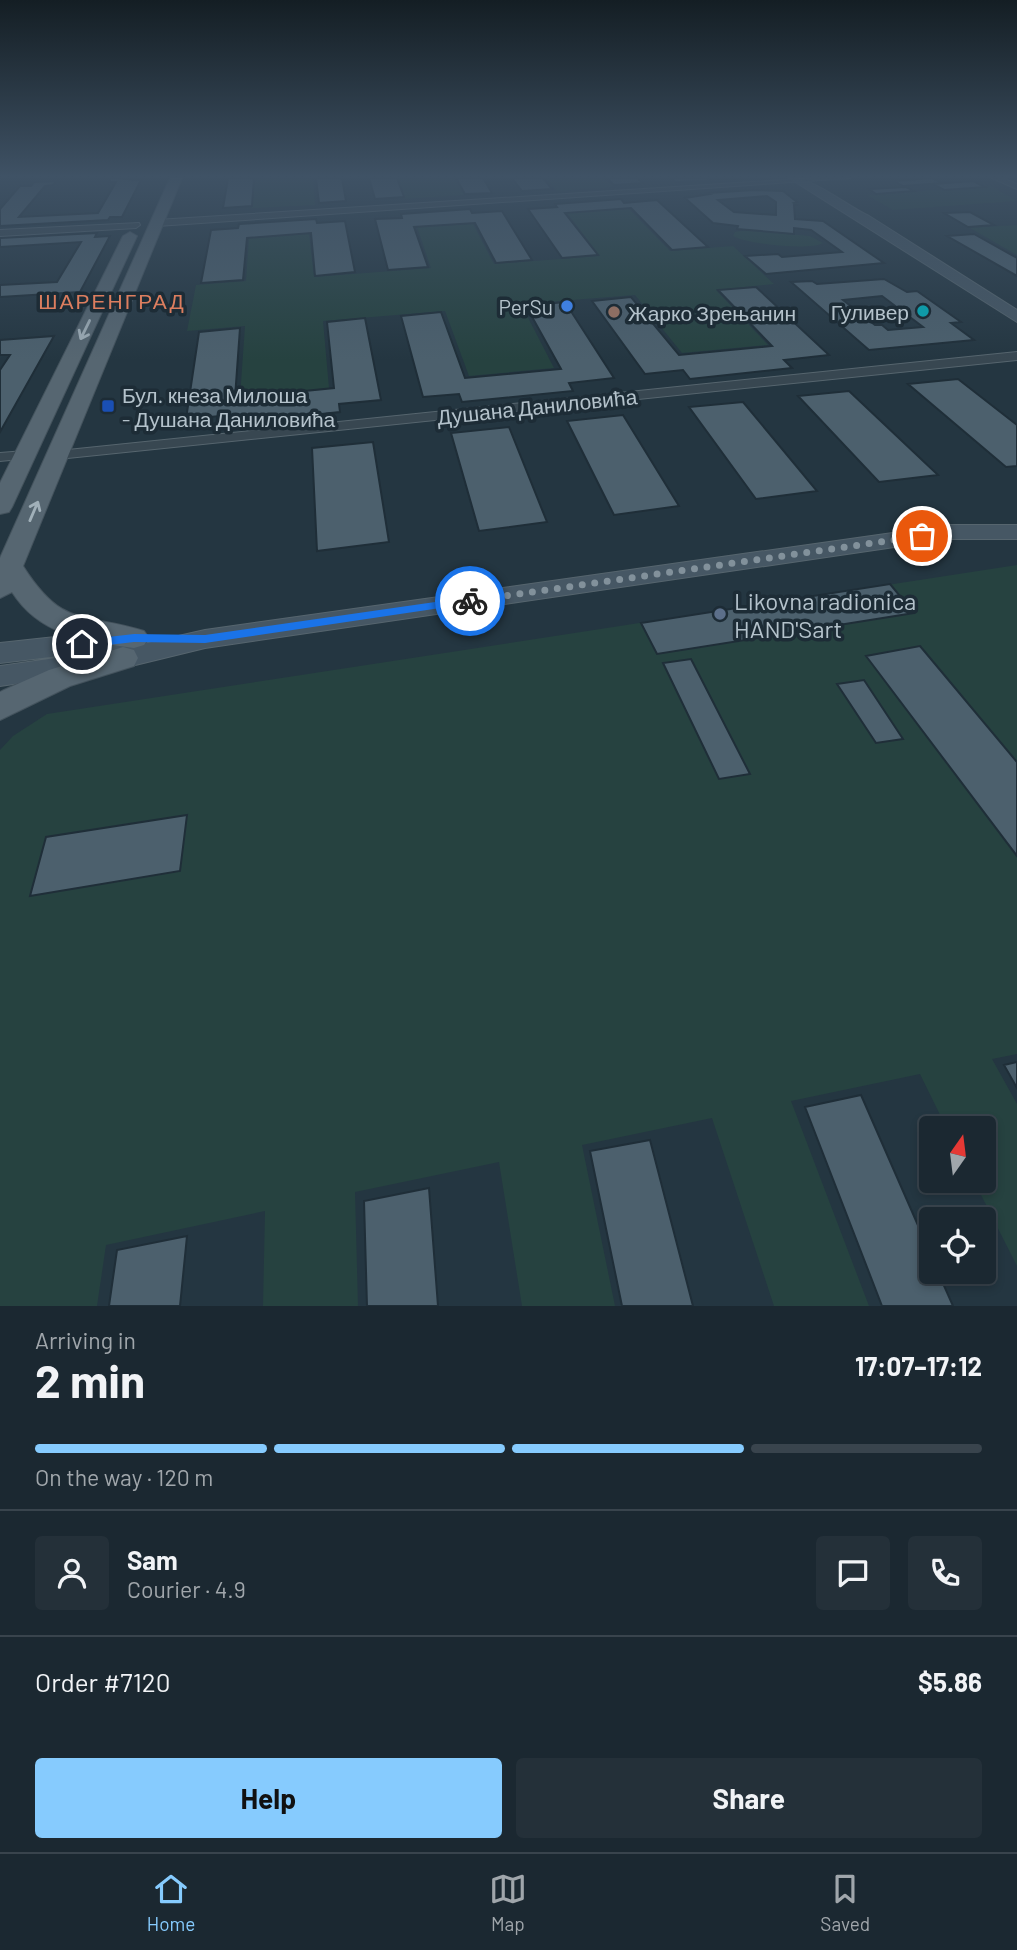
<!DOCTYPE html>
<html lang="en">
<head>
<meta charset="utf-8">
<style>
	:root { --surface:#1b2831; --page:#243039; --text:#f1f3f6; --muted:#a0a6ab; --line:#39444d; --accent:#86cbfe }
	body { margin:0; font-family:Barlow,sans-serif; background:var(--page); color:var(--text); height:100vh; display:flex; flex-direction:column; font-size:26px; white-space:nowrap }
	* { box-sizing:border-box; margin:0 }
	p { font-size:23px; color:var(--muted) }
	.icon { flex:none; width:38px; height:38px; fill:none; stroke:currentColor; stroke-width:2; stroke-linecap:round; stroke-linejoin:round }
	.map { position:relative; height:1306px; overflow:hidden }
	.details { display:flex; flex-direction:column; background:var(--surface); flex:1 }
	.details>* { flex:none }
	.needle { width:46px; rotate:14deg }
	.buttons { position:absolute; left:919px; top:1116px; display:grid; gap:14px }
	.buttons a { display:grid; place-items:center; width:77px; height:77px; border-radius:7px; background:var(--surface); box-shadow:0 4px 10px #0003,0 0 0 2px var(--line); font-size:35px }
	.pin { position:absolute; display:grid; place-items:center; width:60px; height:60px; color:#fff; margin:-30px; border:4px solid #fff; border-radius:50%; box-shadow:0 2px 7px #0007 }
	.courier { position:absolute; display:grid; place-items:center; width:70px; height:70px; margin:-35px; border:5px solid #1a73e8; border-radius:50%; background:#fff; color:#222; box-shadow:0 2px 9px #0007 }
	.summary em { font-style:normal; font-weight:700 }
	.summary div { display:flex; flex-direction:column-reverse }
	.summary { display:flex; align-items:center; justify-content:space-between; height:119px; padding:0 35px }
	h1 { font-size:46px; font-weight:700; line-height:52px }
	.bar { display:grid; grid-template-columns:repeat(4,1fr); gap:10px 7px; align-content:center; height:84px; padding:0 35px }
	.bar i { height:9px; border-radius:5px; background:var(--line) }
	.bar .current { background:var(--accent) }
	.bar p { grid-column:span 4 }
	.line { display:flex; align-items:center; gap:18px; padding:0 35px; border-top:2px solid var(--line) }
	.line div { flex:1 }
	.round { display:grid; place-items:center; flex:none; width:74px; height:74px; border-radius:7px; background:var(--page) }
	.cta { display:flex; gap:14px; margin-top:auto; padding:14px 35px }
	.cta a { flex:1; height:80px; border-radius:7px; background:var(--accent); color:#111; font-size:28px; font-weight:700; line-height:80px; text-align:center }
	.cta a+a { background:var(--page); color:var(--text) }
	.menu { display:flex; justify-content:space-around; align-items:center; height:98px; border-top:2px solid var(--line); background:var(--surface); font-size:19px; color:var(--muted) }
	.menu a { display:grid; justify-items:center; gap:4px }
	.menu .current { color:var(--accent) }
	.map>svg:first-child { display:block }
	.green { fill:#264240 }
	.building { fill:#4c606d; stroke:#1f2e38; stroke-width:2; fill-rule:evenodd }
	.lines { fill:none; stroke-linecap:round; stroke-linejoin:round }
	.street-casing { stroke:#56656e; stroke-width:2 }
	.secondary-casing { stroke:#56656e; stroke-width:2 }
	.primary-casing { stroke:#44535d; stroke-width:2 }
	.street { fill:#384751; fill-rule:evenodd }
	.secondary { fill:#465764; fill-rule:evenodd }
	.primary { fill:#566671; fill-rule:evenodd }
	.oneway { stroke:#a1b0b9 }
	.route { fill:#1a73e8 }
	.done { stroke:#82919b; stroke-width:7; stroke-dasharray:0 12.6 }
	.shop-dot { fill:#3f7fe0; stroke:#1d2c36; stroke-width:2.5 }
	.culture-dot { fill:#0f9aa8; stroke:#1d2c36; stroke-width:2.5 }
	.education-dot { fill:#8d6e63; stroke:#1d2c36; stroke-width:2.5 }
	.transit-dot { fill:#1a4fb4; stroke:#1d2c36; stroke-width:2.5 }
	.service-dot { fill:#5c6f8a; stroke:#1d2c36; stroke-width:2.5 }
	.labels { text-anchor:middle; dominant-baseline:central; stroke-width:7; stroke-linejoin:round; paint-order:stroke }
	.far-neighbourhood-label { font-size:21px; letter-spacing:2px; fill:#dc7e5f; stroke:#1d2c36 }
	.far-poi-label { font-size:21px; fill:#b4c2cb; stroke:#1d2c36; text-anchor:end }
	.far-street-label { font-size:21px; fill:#b4c2cb; stroke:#1d2c36 }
	.poi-label { font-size:24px; fill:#b4c2cb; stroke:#1d2c36; text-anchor:start }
</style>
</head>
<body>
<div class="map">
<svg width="1017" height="1306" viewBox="0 0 1017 1306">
	<rect width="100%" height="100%" fill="#243641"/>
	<path class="green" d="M255,178H313L315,205L252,208Z
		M397,178H455L464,195L404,199Z
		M546,178H604L613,187L557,191Z
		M991,186L1017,201L893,210L867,195Z
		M629,209L670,251L733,246L774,284L716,290L768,345L682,353L635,295L521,304L554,368L469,376L445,311L323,321L329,388L240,397L245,326L187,331L196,285L246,281L249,238L309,234L314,277L431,268L417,227L473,224L494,264L600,256L567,213Z
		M1017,225V255L970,228Z
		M746,230L810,236L823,243C812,251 745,244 733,236L735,232Z
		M1017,565V1054L992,1059L1017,1104V1266L974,1181H984V1129H947L920,1074L791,1101L869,1306H774L712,1118L582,1145L615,1306H522L499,1162L355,1192L358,1306H263L265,1211L106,1245L97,1306H0V750L13,736L47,714Z"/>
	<path class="building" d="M111,178L141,180L122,217H110L108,220L0,226V209L20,186H31L34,182L57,181L53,185L45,186L19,217L98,213L116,182H109Z
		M228,178H254L252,206L223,208Z
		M316,178H342L346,201L319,203Z
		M369,178H397L404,197L375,199Z
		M456,178H483L492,193L465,194Z
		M512,178H543L552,189L522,191Z
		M607,178H637L643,183L614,185Z
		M671,178H747L676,182Z
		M932,178L942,183L903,186L894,181Z
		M973,181L985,187L944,190L933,184Z
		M906,187L914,191L876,194L869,189Z
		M753,190L783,191L797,202L794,203L798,205H794L795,219L823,221L884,263L766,274L745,256L778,254L782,257L842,252L811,230L794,228V234L737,229L738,226L713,223L685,198L710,194L708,193ZM767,196L776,202V215L734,212L718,200Z
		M621,199L624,203L657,200L708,247L672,250L631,208L565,213L598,255L562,258L528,209L557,207L555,204Z
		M470,209L472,213L502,211L532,260L496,263L475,223L414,227L428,267L388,270L375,219L402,218L401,214Z
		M970,212L994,225L968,227L944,213Z
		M316,219L317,223L345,221L355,272L315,276L311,233L247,238L243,280L201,283L211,230L238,228L239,224Z
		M97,233L95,237L110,236L80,292L0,297V285L57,282L81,242L0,247V238Z
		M974,234L1017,258V276L947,236Z
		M884,279L907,292L917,291L961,322L951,323L974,340L869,350L791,282L812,281L817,284ZM882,296L923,327L888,330L882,325H875L843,300Z
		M756,287L829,355L784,360L792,368L690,379L683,370L645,374L592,301L631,297L679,355L772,346L718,290Z
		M565,302L614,378L569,383L573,391L462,402L459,394L423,397L401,316L441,312L465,378L561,369L526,306Z
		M365,318L381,400L339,404L340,412L220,425V416L186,419L199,332L240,328L235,398L334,388L327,322Z
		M54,336L0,432V370L10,355H0V340Z
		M958,379L1017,425V466L1006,467L908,384Z
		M849,391L938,475L879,482L798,396Z
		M743,402L817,491L756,499L689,407Z
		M623,415L679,506L614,515L567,421Z
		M509,427L547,522L479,531L451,433Z
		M373,442L389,542L317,551L312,448Z
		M890,584L914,613L657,654L641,623Z
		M920,646L1017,762V856L866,656Z
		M691,659L750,774L719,779L663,663Z
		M864,680L903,739L876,743L837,684Z
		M187,815L180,871L30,896L46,837Z
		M1017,1062V1088L1004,1065Z
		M861,1095L931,1255V1272H938L953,1306H882L805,1107Z
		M650,1140L693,1306H622L590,1151Z
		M429,1188L438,1306H367L364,1201Z
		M187,1236L180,1306H109L117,1250Z"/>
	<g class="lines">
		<defs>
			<path id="street" d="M816,178H850L157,226L153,223L157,220Z
				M992,178H1002L1017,184V189Z
				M139,223L140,225L136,228L0,236V230Z
				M1017,352V360L58,459L51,455L58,451Z
				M25,451L30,452L32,455L30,458L0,461V453Z"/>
			<path id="secondary" d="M789,178C811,176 847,206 869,216L1017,310V322Z
				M949,525H1017V539H949L205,648L123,668L0,686V666L126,648L0,663V643L129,629L138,631L142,638L138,645L134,646L205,630Z"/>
			<path id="primary" d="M170,178H182L23,566C63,629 83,612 144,631L149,638L144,645L134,648C86,641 40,636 12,592L0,598V558Z
				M130,232L137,236L12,507L9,512L0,514V483L123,236Z
				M123,647L134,650L138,658L134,666L70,686L0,720V692L4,690L49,670Z"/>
		</defs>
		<use href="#street" class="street-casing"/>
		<use href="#secondary" class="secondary-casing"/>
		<use href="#primary" class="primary-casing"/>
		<use href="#street" class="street"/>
		<use href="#secondary" class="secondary"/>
		<use href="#primary" class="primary"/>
	</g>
	<defs><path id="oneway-shaft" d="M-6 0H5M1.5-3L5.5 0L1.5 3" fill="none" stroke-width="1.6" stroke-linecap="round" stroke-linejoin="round" transform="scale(1.75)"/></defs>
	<g class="oneway">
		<use href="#oneway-shaft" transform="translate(85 330) rotate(116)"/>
		<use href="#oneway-shaft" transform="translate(34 511) rotate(-67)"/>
	</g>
	<linearGradient id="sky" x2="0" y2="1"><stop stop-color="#141e24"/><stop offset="0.49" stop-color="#3f5265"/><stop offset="1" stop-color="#3f5265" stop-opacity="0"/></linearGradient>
	<rect width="1017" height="360" fill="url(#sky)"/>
	<path class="route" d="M470,597L474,598V603L205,643L134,642L82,648L76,644L82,640L134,634L205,635Z"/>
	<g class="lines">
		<path class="done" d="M470,601L922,536"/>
	</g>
	<circle class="shop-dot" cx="567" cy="306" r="7"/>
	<circle class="culture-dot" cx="923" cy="311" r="7"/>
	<circle class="education-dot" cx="614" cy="312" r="7"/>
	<rect class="transit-dot" x="101" y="399" width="14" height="14" rx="3.5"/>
	<circle class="service-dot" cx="720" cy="614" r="7"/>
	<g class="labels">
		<g class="far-neighbourhood-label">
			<text x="112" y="300">ШАРЕНГРАД</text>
		</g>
		<g class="far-poi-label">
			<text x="553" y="306">PerSu</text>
			<text x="909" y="311">Гуливер</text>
			<text x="628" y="312" text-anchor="start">Жарко Зрењанин</text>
			<text x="122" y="394" text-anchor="start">Бул. кнеза Милоша<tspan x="122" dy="24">- Душана Даниловића</tspan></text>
		</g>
		<g class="far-street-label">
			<text transform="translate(537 406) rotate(-6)">Душана Даниловића</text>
		</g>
		<g class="poi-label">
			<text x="734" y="600">Likovna radionica<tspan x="734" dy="28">HAND'Sart</tspan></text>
		</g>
	</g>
</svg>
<div class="buttons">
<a><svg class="needle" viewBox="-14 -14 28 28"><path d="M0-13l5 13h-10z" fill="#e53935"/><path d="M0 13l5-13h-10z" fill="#a0a6ab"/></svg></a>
<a><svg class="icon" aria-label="locate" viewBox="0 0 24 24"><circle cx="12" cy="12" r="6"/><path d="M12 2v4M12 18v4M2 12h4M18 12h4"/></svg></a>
</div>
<div class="pin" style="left:922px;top:536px;background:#ea580c"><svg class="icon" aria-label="bag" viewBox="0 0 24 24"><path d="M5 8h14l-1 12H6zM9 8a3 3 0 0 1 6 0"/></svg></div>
<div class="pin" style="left:82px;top:644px;background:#1f2937"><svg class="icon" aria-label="home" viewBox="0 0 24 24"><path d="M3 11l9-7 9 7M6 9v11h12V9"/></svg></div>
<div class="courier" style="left:470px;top:601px"><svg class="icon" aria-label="bike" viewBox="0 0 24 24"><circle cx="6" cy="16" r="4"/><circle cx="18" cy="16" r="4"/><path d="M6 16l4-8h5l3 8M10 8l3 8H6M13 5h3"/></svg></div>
</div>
<section class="details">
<div class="summary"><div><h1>2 min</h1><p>Arriving in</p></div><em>17:07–17:12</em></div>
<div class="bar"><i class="current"></i><i class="current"></i><i class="current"></i><i></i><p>On the way · 120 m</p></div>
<div class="line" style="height:126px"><a class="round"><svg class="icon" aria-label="person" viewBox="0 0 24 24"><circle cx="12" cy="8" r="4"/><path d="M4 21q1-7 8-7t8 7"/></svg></a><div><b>Sam</b><p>Courier · 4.9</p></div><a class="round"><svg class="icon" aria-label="chat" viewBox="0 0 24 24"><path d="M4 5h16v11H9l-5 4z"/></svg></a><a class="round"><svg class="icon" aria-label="phone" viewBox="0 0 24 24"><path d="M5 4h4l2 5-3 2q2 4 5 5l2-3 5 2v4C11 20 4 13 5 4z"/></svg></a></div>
<div class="line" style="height:91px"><div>Order #7120</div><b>$5.86</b></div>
<div class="cta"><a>Help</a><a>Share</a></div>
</section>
<nav class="menu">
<a class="current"><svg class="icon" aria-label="home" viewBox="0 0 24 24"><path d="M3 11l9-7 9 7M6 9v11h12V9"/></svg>Home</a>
<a><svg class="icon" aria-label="map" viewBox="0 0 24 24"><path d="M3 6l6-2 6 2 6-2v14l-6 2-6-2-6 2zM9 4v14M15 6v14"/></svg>Map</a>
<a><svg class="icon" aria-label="saved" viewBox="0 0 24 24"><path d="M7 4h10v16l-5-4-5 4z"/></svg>Saved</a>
</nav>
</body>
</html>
